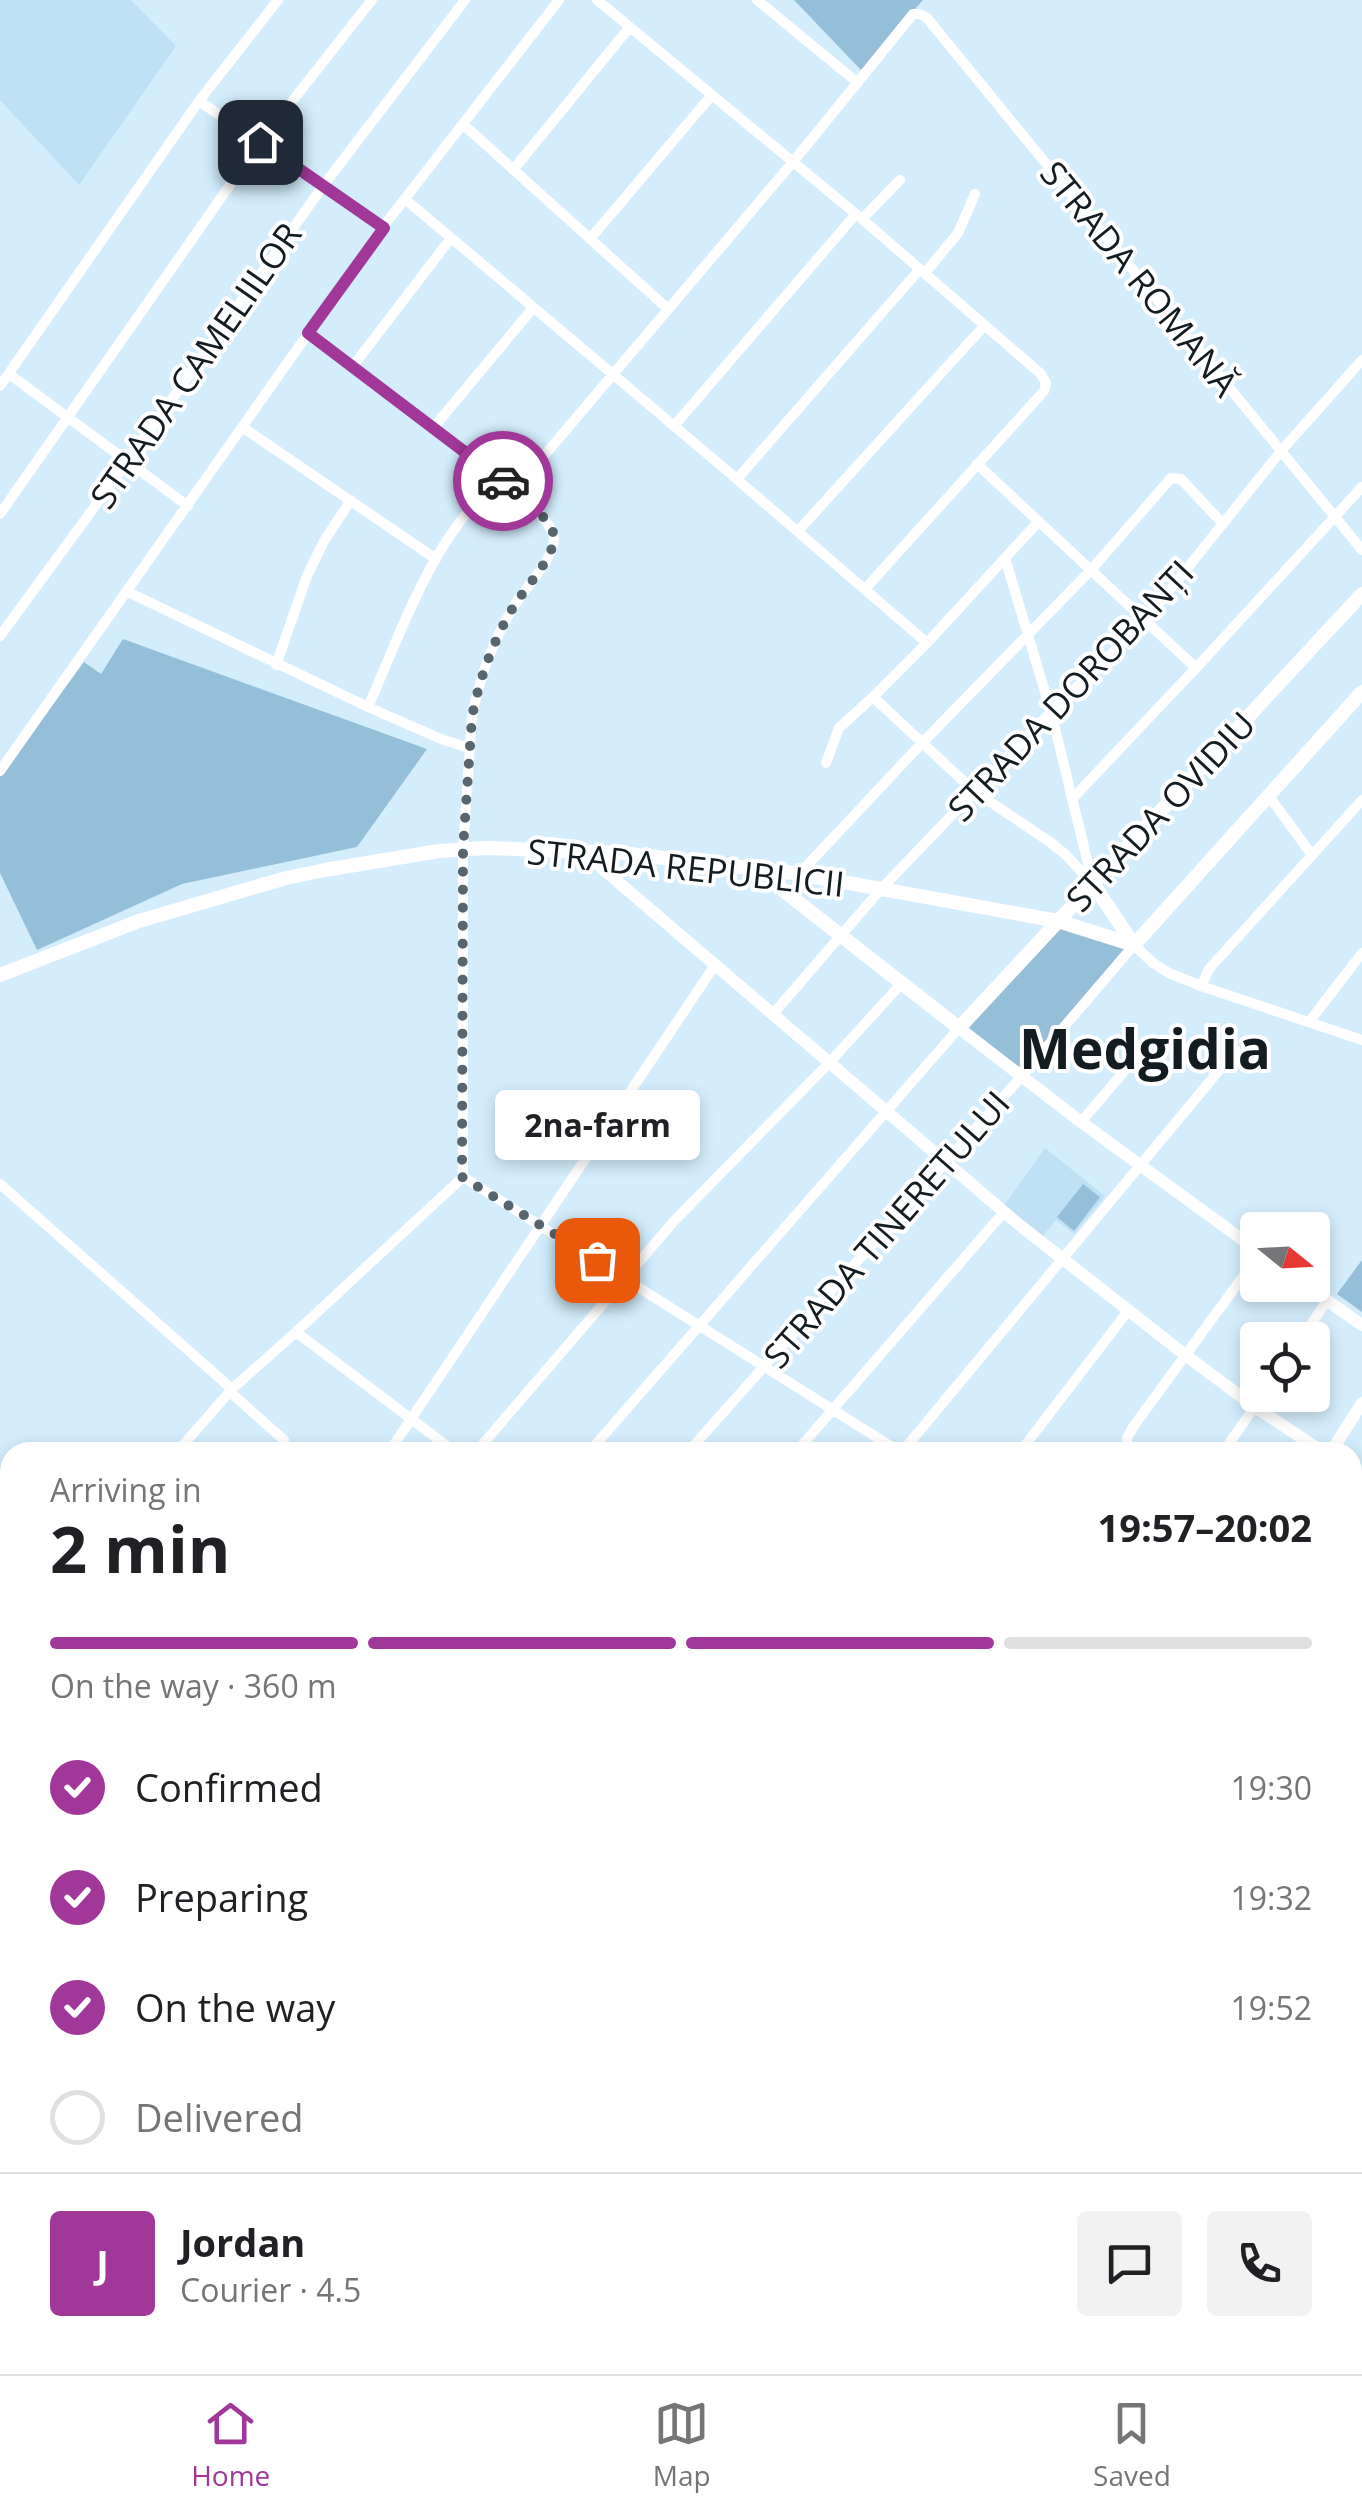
<!DOCTYPE html>
<html lang="en">
<head>
<meta charset="utf-8">
<style>
	:root { --surface:#fff; --page:#f2f2f2; --text:#202124; --muted:#757577; --line:#e0e0e0; --accent:#a13798 }
	body { margin:0; font-family:"Open Sans",sans-serif; background:var(--page); color:var(--text); height:100vh; display:flex; flex-direction:column; font-size:38px; white-space:nowrap }
	* { box-sizing:border-box; margin:0 }
	p { font-size:32px; color:var(--muted) }
	.icon { flex:none; width:55px; height:55px; fill:none; stroke:currentColor; stroke-width:2; stroke-linecap:round; stroke-linejoin:round }
	.map { position:relative; flex:1; overflow:hidden }
	.side { position:absolute; left:0px; top:1442px; width:1362px; height:932px; display:flex; flex-direction:column; background:var(--surface); border-radius:30px 30px 0 0; box-shadow:0 5px 15px #0003 }
	.side>* { flex:none }
	.needle { width:65px; rotate:108deg }
	.controls { position:absolute; left:1240px; top:1212px; display:grid; gap:20px }
	.controls a { display:grid; place-items:center; width:90px; height:90px; border-radius:10px; background:var(--surface); box-shadow:0 5px 15px #0003; font-size:50px }
	.pin { position:absolute; display:grid; place-items:center; width:85px; height:85px; color:#fff; margin:-42px; border-radius:20px; box-shadow:0 5px 15px #0006 }
	.courier { position:absolute; display:grid; place-items:center; width:100px; height:100px; margin:-50px; border:8px solid #a13798; border-radius:50%; background:#fff; color:#222; box-shadow:0 2px 12px #0007 }
	.bubble { position:absolute; height:70px; border-radius:10px; background:var(--surface); box-shadow:0 5px 15px #0003; font-size:32px; font-weight:700; line-height:70px; text-align:center }
	.head em { font-style:normal; font-weight:700 }
	.head div { display:flex; flex-direction:column-reverse }
	.head { display:flex; align-items:center; justify-content:space-between; height:170px; padding:0 50px }
	h1 { font-size:65px; font-weight:700; line-height:75px }
	.bar { display:grid; grid-template-columns:repeat(4,1fr); gap:15px 10px; align-content:center; height:120px; padding:0 50px }
	.bar i { height:12px; border-radius:8px; background:var(--line) }
	.bar .active { background:var(--accent) }
	.bar p { grid-column:span 4 }
	.line { display:flex; align-items:center; gap:25px; padding:0 50px; border-top:2px solid var(--line) }
	.line div { flex:1 }
	.round { display:grid; place-items:center; flex:none; width:105px; height:105px; border-radius:10px; background:var(--page) }
	ol { padding:0 50px; list-style:none }
	li { display:flex; align-items:center; gap:30px; height:110px }
	li p { margin-inline-start:auto }
	li .icon { padding:10px; border-radius:50%; background:var(--accent); color:#fff; stroke-width:4 }
	li:last-child { color:var(--muted) }
	li i { width:55px; height:55px; border:5px solid var(--line); border-radius:50% }
	.menu { display:flex; justify-content:space-around; align-items:center; height:140px; border-top:2px solid var(--line); background:var(--surface); font-size:28px; color:var(--muted) }
	.menu a { display:grid; justify-items:center; gap:5px }
	.menu .active { color:var(--accent) }
	.map>svg:first-child { display:block }
	.built { fill:#c0e1f4 }
	.green { fill:#95bfd8 }
	.lines { fill:none; stroke-linecap:round; stroke-linejoin:round }
	.minor { stroke:#fff; stroke-width:10 }
	.tertiary { stroke:#fff; stroke-width:12 }
	.secondary { stroke:#fff; stroke-width:14 }
	.done { stroke:#56656e; stroke-width:10; stroke-dasharray:0 18 }
	.route { stroke:#a13798; stroke-width:12 }
	.labels { text-anchor:middle; dominant-baseline:central; stroke-width:8; stroke-linejoin:round; paint-order:stroke }
	.street-label { font-size:35px; fill:#131c21; stroke:#fff }
	.town-label { font-size:55px; font-weight:bold; fill:#131c21; stroke:#fff }
</style>
</head>
<body>
<div class="map">
<svg width="1362" height="2374" viewBox="0 0 1362 2374">
	<rect width="100%" height="100%" fill="#d3edfc"/>
	<path class="built" d="M0,0H131L176,46L79,185L0,100Z
		M1045,1148L1105,1196L1074,1234L1056,1220L1041,1238L1003,1207Z
		M1353,2042L1362,2050V2374H1021L1023,2365H1352Z"/>
	<path class="green" d="M794,0H923L861,70Z
		M123,639L427,749L357,847L182,884L37,950L0,873V777L84,662L101,674Z
		M1058,921L1134,945L1021,1077L959,1028Z
		M1083,1184L1100,1197L1074,1231L1057,1217Z
		M1362,1260V1312L1337,1294Z"/>
	<g class="lines">
		<path class="minor" d="M597,0L862,219L1041,374L1046,383L1044,391L865,589
			M757,0L858,83
			M199,101L383,227
			M464,125L668,309
			M513,170L629,28
			M405,199L718,463L927,643
			M862,219L900,180
			M590,239L711,96
			M925,273L958,233L975,194
			M308,333L515,490C525,500 555,525 554,539C553,560 525,588 514,606C494,639 479,679 472,717L463,849V1177
			M353,366L451,238
			M9,374L188,506
			M0,386L199,101L278,0
			M674,426L856,214
			M242,427L436,559
			M433,428L533,308
			M977,464L1196,668
			M737,479L920,269
			M515,490L793,162L913,14H920L927,18L1362,550
			M0,514L260,142L372,0
			M798,531L984,326
			M1005,558L1051,712L1093,884
			M128,592L368,707L441,739L469,748
			M0,636L128,461L323,186L465,0
			M276,665L307,576L324,541L351,500
			M873,697L974,791L1050,842L1065,854L1092,883
			M368,707C403,628 432,536 500,479
			M826,763L839,728L873,697L927,643L1039,521
			M0,771L383,227L559,0
			M1268,795L1312,855
			M1073,798L1196,668L1362,487
			M799,874L923,742L1091,570L1171,478L1181,479L1223,524
			M1201,986L1209,969L1362,800
			M773,1014L881,889L1051,712L1145,621L1281,451L1362,360
			M1309,1022L1362,953
			M1081,1122L1138,1055
			M463,1177L900,1452
			M0,1184L232,1389
			M296,1332L455,1452
			M1301,1340L1327,1300
			M230,1392L284,1440
			M177,1452L232,1389L296,1332L463,1177
			M389,1452L715,965
			M476,1452L675,1220L829,1063L902,983
			M589,1452L959,1028
			M688,1452L1021,1077L1134,945L1153,963L1169,973L1201,986L1362,1040
			M796,1452L1004,1212
			M902,1452L1236,1050
			M1020,1452L1128,1311
			M1127,1452V1438L1133,1427L1258,1256
			M1223,1452L1263,1395
			M1352,1471L1362,1478
			M1352,1622L1362,1627
			M0,1729L10,1715
			M1352,1732L1362,1738
			M1352,1837L1362,1821
			M0,1852L10,1860
			M0,1986L10,1989
			M0,2053L10,2058
			M0,2181L10,2190
			M0,2211L10,2212
			M0,2265L10,2252
			M286,2365L302,2374
			M538,2365L556,2374
			M782,2365L798,2374
			M586,2374L592,2365"/>
		<path class="tertiary" d="M583,852L1017,1223L1184,1354L1255,1407L1323,1452
			M959,1028L1081,1122L1258,1251
			M1305,1285L1362,1325
			M1331,1452L1362,1403
			M835,2374L838,2365"/>
		<path class="secondary" d="M771,870L776,881L784,891L959,1028L1362,594
			M1093,884L1134,945
			M1134,945L1362,692
			M0,975L139,921L286,878L325,870L439,851L487,848L621,853L793,873L1058,921L1134,945"/>
	</g>
	<g class="lines">
		<path class="done" d="M503,481C515,490 556,522 554,539C552,560 525,588 514,606C494,639 479,679 472,717L463,849L462,1177L597,1260"/>
		<path class="route" d="M260,142L384,228L308,333L503,481"/>
	</g>
	<g class="labels">
		<g class="street-label">
			<text transform="translate(1140 278) rotate(51)">STRADA ROMANĂ</text>
			<text transform="translate(195 365) rotate(-55)">STRADA CAMELIILOR</text>
			<text transform="translate(1070 690) rotate(-47)">STRADA DOROBANȚI</text>
			<text transform="translate(1160 811) rotate(-47)">STRADA OVIDIU</text>
			<text transform="translate(686 867) rotate(6)">STRADA REPUBLICII</text>
			<text transform="translate(886 1229) rotate(-49)">STRADA TINERETULUI</text>
		</g>
		<g class="town-label">
			<text x="1145" y="1047">Medgidia</text>
		</g>
	</g>
</svg>
<div class="controls">
<a><svg class="needle" viewBox="-14 -14 28 28"><path d="M0-13l5 13h-10z" fill="#e53935"/><path d="M0 13l5-13h-10z" fill="#757577"/></svg></a>
<a><svg class="icon" aria-label="locate" viewBox="0 0 24 24"><circle cx="12" cy="12" r="6"/><path d="M12 2v4M12 18v4M2 12h4M18 12h4"/></svg></a>
</div>
<div class="pin" style="left:597px;top:1260px;background:#ea580c"><svg class="icon" aria-label="bag" viewBox="0 0 24 24"><path d="M5 8h14l-1 12H6zM9 8a3 3 0 0 1 6 0"/></svg></div>
<div class="pin" style="left:260px;top:142px;background:#1f2937"><svg class="icon" aria-label="home" viewBox="0 0 24 24"><path d="M3 11l9-7 9 7M6 9v11h12V9"/></svg></div>
<div class="courier" style="left:503px;top:481px"><svg class="icon" aria-label="car" viewBox="0 0 24 24"><path d="M5 17H2v-5l4-1 3-4h7l3 4 3 1v5h-3M9 17h6M6 11h13"/><circle cx="7" cy="17" r="2"/><circle cx="17" cy="17" r="2"/></svg></div>
<div class="bubble" style="left:495px;top:1090px;width:205px">2na-farm</div>
<section class="side">
<div class="head"><div><h1>2 min</h1><p>Arriving in</p></div><em>19:57–20:02</em></div>
<div class="bar"><i class="active"></i><i class="active"></i><i class="active"></i><i></i><p>On the way · 360 m</p></div>
<ol>
<li><svg class="icon" aria-label="check" viewBox="0 0 24 24"><path d="M5 12l5 5 9-10"/></svg>Confirmed<p>19:30</p></li>
<li><svg class="icon" aria-label="check" viewBox="0 0 24 24"><path d="M5 12l5 5 9-10"/></svg>Preparing<p>19:32</p></li>
<li><svg class="icon" aria-label="check" viewBox="0 0 24 24"><path d="M5 12l5 5 9-10"/></svg>On the way<p>19:52</p></li>
<li><i></i>Delivered</li>
</ol>
<div class="line" style="height:180px"><b class="round" style="background:var(--accent);color:#fff">J</b><div><b>Jordan</b><p>Courier · 4.5</p></div><a class="round"><svg class="icon" aria-label="chat" viewBox="0 0 24 24"><path d="M4 5h16v11H9l-5 4z"/></svg></a><a class="round"><svg class="icon" aria-label="phone" viewBox="0 0 24 24"><path d="M5 4h4l2 5-3 2q2 4 5 5l2-3 5 2v4C11 20 4 13 5 4z"/></svg></a></div>
</section>
</div>
<nav class="menu">
<a class="active"><svg class="icon" aria-label="home" viewBox="0 0 24 24"><path d="M3 11l9-7 9 7M6 9v11h12V9"/></svg>Home</a>
<a><svg class="icon" aria-label="map" viewBox="0 0 24 24"><path d="M3 6l6-2 6 2 6-2v14l-6 2-6-2-6 2zM9 4v14M15 6v14"/></svg>Map</a>
<a><svg class="icon" aria-label="saved" viewBox="0 0 24 24"><path d="M7 4h10v16l-5-4-5 4z"/></svg>Saved</a>
</nav>
</body>
</html>
